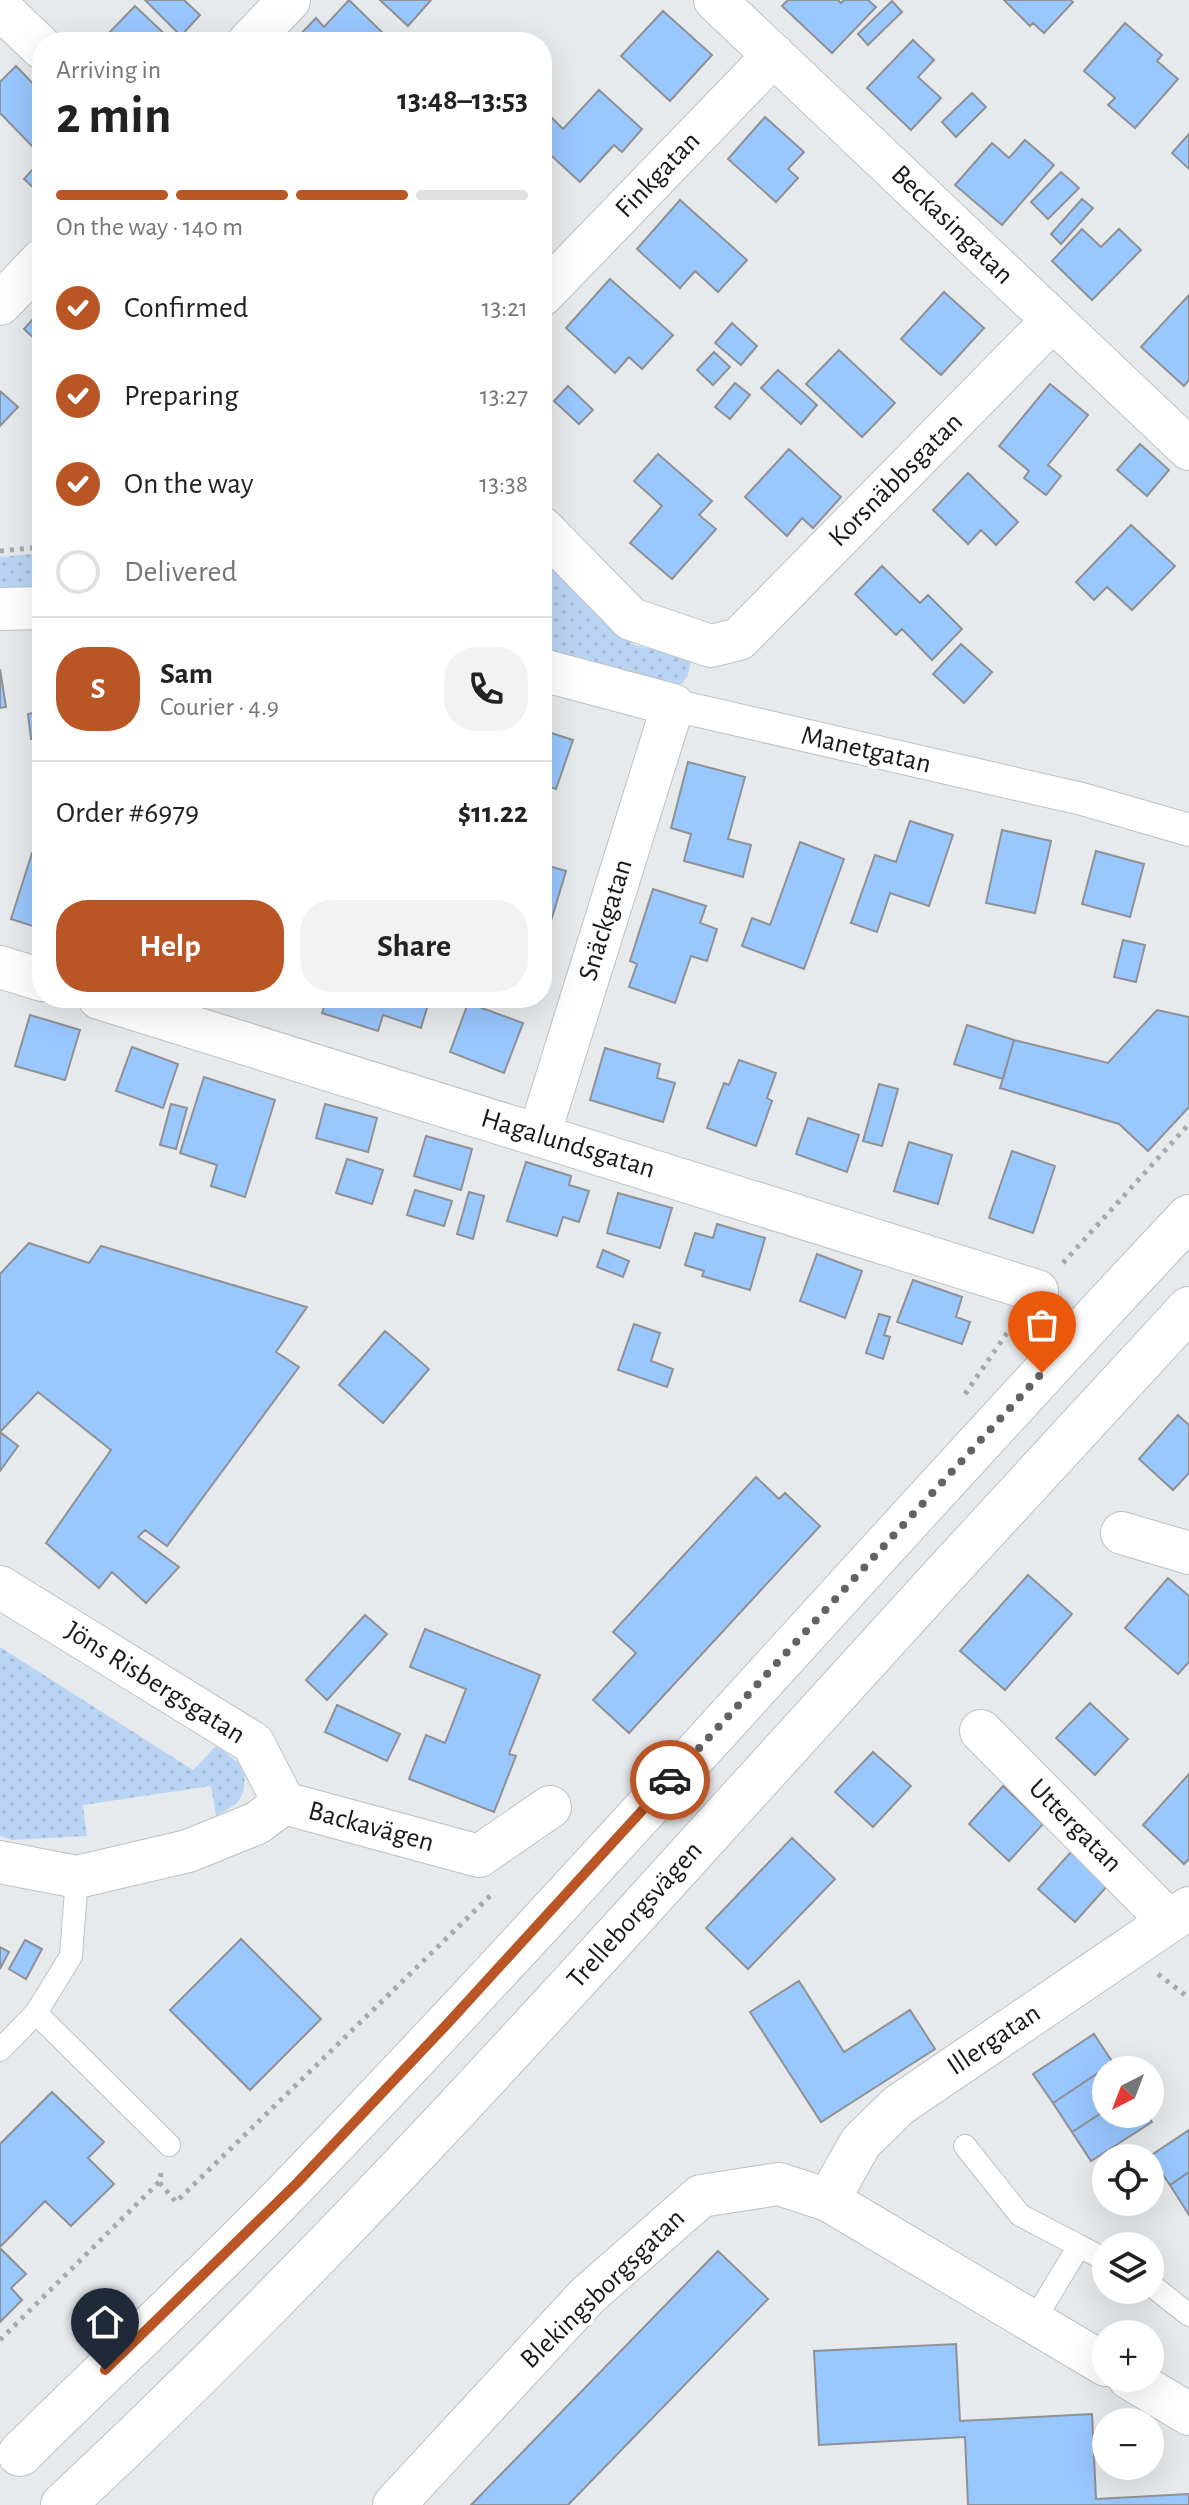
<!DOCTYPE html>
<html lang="en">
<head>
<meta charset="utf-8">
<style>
	:root { --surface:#fff; --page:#f2f2f2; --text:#222; --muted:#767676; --line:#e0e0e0; --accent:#ba5525 }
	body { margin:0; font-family:"Alegreya Sans",sans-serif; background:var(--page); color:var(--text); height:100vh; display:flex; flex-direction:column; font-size:30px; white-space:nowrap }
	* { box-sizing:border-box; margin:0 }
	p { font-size:26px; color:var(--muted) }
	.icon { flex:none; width:44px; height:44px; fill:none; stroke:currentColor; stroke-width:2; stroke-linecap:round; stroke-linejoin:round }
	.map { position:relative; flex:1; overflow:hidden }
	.drawer { position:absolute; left:32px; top:32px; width:520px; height:976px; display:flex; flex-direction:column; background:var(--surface); border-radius:32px; box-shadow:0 8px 32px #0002 }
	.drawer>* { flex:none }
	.needle { width:52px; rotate:222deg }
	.buttons { position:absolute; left:1092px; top:2056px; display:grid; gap:16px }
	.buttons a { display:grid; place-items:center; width:72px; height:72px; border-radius:50%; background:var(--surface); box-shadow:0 8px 32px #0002; font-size:40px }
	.pin { position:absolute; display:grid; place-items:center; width:68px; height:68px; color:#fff; margin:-82px -34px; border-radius:50% 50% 50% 0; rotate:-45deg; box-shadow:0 0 8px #0007 }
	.pin .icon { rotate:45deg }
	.courier { position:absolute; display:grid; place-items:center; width:80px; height:80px; margin:-40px; border:6px solid #ba5525; border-radius:50%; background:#fff; color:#222; box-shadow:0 2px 10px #0007 }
	.summary em { font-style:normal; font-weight:700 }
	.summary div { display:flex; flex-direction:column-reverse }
	.summary { display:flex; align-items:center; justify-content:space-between; height:136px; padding:0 24px }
	h1 { font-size:52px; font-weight:700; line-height:60px }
	.bar { display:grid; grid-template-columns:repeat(4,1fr); gap:12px 8px; align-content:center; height:96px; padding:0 24px }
	.bar i { height:10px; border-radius:6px; background:var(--line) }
	.bar .active { background:var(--accent) }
	.bar p { grid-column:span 4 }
	.line { display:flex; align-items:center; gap:20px; padding:0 24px; border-top:2px solid var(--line) }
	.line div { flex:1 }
	.round { display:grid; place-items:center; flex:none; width:84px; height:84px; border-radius:32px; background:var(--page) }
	ol { padding:0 24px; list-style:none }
	li { display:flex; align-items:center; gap:24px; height:88px }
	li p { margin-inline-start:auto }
	li .icon { padding:8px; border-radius:50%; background:var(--accent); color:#fff; stroke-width:4 }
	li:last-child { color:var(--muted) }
	li i { width:44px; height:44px; border:4px solid var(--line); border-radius:50% }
	.primary-button { display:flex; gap:16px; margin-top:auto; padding:16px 24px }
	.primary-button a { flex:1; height:92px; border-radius:32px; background:var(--accent); color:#fff; font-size:32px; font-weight:700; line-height:92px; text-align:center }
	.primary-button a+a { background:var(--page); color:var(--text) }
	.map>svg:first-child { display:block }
	.grass { fill:url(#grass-dots) }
	.building { fill:#99c7ff; stroke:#8f9194; stroke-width:2 }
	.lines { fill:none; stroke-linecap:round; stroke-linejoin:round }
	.service-casing { stroke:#bec0c3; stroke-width:24 }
	.pedestrian-casing { stroke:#bec0c3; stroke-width:34 }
	.minor-casing { stroke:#bec0c3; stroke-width:44 }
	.motorway-casing { stroke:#bec0c3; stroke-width:46 }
	.path { stroke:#a7a9ab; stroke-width:5; stroke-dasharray:4 6; stroke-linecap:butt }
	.service { stroke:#fff; stroke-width:22 }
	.pedestrian { stroke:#fff; stroke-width:32 }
	.minor { stroke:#fff; stroke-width:42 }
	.motorway { stroke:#fff; stroke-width:44 }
	.done { stroke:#606263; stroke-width:8; stroke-dasharray:0 14.4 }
	.route { stroke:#ba5525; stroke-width:10 }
	.labels { text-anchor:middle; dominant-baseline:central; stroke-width:7; stroke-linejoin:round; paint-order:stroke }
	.street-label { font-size:28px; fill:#171819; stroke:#fff }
</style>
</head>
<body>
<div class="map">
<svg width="1189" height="2505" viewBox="0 0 1189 2505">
	<defs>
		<pattern id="grass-dots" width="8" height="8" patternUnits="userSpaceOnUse" patternTransform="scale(2)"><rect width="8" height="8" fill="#bad5f4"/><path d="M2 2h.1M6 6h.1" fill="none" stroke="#9fb6d1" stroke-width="1.8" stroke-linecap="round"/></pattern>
	</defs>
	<rect width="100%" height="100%" fill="#e7eaec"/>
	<path class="grass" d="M42,553V599H0V557Z
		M542,556L634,645L692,658L688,675L677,690L542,662Z
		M0,1647L193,1770L217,1745L244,1768C246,1798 242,1802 216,1816L211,1786L83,1805L87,1836L12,1840L0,1836Z"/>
	<path class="building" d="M145,0H184L200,15L181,36Z
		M349,0L392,42H293L316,18L324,27Z
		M380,0H431L408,26Z
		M788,0H838L841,3L844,0H868L876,7L832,53L782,6Z
		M1004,0H1070L1073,2L1044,33L1033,23L1030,26Z
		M892,1L902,12L868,45L858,34Z
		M135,6L173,42H105L103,39Z
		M663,11L712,55L670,101L621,56Z
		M1125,23L1162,55L1157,61L1178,79L1135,128L1108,105L1115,98L1084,71Z
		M913,40L934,60L918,77L941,98L911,130L867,88Z
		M16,66L42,93V139L33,147L0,113V82Z
		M599,90L642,129L622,152L614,145L580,182L542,147V122L549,115L563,129Z
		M972,93L986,107L956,137L942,122Z
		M765,117L804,152L788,169L798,178L776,202L728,159Z
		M1189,134V169L1172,153Z
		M1025,140L1054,165L1002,225L955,185L992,143L1009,158Z
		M42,159V196L24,179Z
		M1061,172L1079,188L1048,219L1031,202Z
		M1082,199L1093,208L1061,244L1051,234Z
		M680,200L747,260L718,292L695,271L680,288L637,249Z
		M1082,229L1101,247L1119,229L1141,250L1092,300L1052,261Z
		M610,279L673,335L642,369L629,357L615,373L566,328Z
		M944,292L984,328L941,375L901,339Z
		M1189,295V380L1184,386L1141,347Z
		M42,309V346L24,329Z
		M732,323L757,346L741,365L715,343Z
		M839,350L895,403L862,437L806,384Z
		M714,352L730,367L713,385L697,370Z
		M778,370L817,405L801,424L761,388Z
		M735,383L750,395L730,419L715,407Z
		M1050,384L1088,415L1048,465L1061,476L1046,495L1024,478L1029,471L999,446Z
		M568,386L593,410L579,424L554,401Z
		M0,391L18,407L0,426Z
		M542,402L551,411L542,419Z
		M1140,444L1169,470L1147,496L1117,470Z
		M789,449L841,497L813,528L802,518L787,536L745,497Z
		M658,454L712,501L699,515L716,529L672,579L630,543L662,506L634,481Z
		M968,473L1018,522L996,545L981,530L968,544L933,510Z
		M1131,525L1175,566L1132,610L1107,587L1094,600L1076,582Z
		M882,566L920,603L928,595L962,629L932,660L902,629L896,635L855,594Z
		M961,644L992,672L964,703L933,674Z
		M0,669L6,707L0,708Z
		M42,711V737L31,739L28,714Z
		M542,730L573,740L556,789L542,784Z
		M688,762L745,777L728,839L751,845L743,877L684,861L691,834L671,828Z
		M910,821L953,835L929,906L890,893L877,932L851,923L875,855L896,862Z
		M1002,830L1051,841L1035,913L986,903Z
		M800,842L844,859L804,969L742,946L752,918L770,925Z
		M1096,851L1144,864L1130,917L1082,904Z
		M32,853L42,857V929L11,919Z
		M542,864L566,871L542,951Z
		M653,889L706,906L700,923L717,929L707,961L691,956L675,1003L629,987L637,964L630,961Z
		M1123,940L1145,945L1136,982L1114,977Z
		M250,998H270L268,1004Z
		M327,998H430L421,1028L383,1015L378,1031L322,1013Z
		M468,1003L523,1023L504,1073L450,1052Z
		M1157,1010L1189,1017V1107L1148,1151L1119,1124L1000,1088L1014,1040L1108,1063Z
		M30,1015L80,1030L65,1080L15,1066Z
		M967,1025L1014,1040L1003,1079L954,1064Z
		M132,1047L178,1064L163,1108L116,1091Z
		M605,1048L660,1064L657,1078L675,1083L663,1122L590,1100Z
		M739,1060L776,1073L767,1098L772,1101L756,1146L707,1128L724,1083L729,1085Z
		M204,1077L275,1100L245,1197L211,1186L217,1165L180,1153Z
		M879,1084L898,1089L882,1146L863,1141Z
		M171,1104L187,1108L176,1149L160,1145Z
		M325,1104L377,1118L368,1152L316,1138Z
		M808,1118L859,1135L847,1172L796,1154Z
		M426,1136L472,1149L461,1190L414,1176Z
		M909,1142L952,1155L938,1204L894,1191Z
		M1012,1151L1055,1166L1033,1233L989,1218Z
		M347,1159L383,1170L372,1204L336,1193Z
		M526,1162L571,1176L569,1185L589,1191L579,1222L563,1217L557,1236L507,1221Z
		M415,1190L452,1201L444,1226L407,1215Z
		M469,1192L484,1196L473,1239L457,1234Z
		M618,1193L672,1208L660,1248L607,1233Z
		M717,1224L765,1238L750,1290L702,1276L704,1271L685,1265L695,1233L713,1238Z
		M29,1243L89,1263L101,1246L307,1307L276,1352L299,1367L167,1546L145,1530L138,1537L179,1567L146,1603L112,1572L99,1588L46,1543L111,1450L38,1392L0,1432L18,1446L0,1471V1274Z
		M603,1250L629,1261L623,1277L597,1267Z
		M817,1254L862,1271L845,1318L800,1301Z
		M913,1280L962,1297L956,1317L970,1322L962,1344L897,1322Z
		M879,1314L890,1317L884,1335L890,1337L883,1359L866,1353Z
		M634,1324L660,1333L651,1361L673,1369L667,1387L618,1370Z
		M385,1331L429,1369L383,1423L339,1385Z
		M1178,1415L1189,1425V1473L1173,1490L1139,1459Z
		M756,1477L779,1499L785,1493L820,1526L629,1733L593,1700L636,1653L613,1632Z
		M1028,1575L1072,1614L1005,1690L960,1651Z
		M1168,1578L1189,1596V1662L1178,1674L1125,1628Z
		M365,1615L387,1634L327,1700L306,1680Z
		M425,1629L540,1675L509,1754L516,1756L494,1812L409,1779L426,1735L445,1743L466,1689L410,1667Z
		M1090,1703L1128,1739L1095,1775L1056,1738Z
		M337,1705L400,1734L387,1761L325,1732Z
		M873,1752L911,1786L873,1827L835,1792Z
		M1189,1774V1859L1184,1864L1143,1825Z
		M1003,1786L1043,1824L1009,1861L969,1824Z
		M792,1838L835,1879L748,1969L706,1928Z
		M1071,1852L1108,1885L1075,1922L1038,1889Z
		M241,1939L321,2019L250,2090L170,2010Z
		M25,1940L42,1949L26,1979L9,1969Z
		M0,1947L9,1952L0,1969Z
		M799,1981L844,2052L910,2010L935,2049L821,2122L750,2012Z
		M1094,2034L1113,2063L1053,2103L1033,2074Z
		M1113,2063L1118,2070H1106V2110L1072,2132L1053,2103Z
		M52,2092L104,2142L88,2158L114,2184L71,2226L45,2201L0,2247V2144Z
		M1106,2110V2114H1147L1152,2122L1091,2161L1072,2132Z
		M1189,2130V2172L1170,2185L1150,2156Z
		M1189,2172V2215L1170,2185Z
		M0,2248L26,2274L11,2288L22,2300L0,2322Z
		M718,2251L768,2299L568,2505H471Z
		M956,2344L960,2421L1092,2414L1096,2499L1189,2494V2505H968L965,2437L819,2445L814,2351Z"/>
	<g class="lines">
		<defs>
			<path id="service" d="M77,1877L71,1956L36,2013L169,2145
				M0,2050L36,2013
				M965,2146L1020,2215L1079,2246
				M1150,2284L1189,2315
				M1033,2322L1079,2246L1106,2260"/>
			<path id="pedestrian" d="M673,705L1082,799L1189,830"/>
			<path id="minor" d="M715,0L1189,449
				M0,8L42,48
				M249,42L289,0
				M542,295L774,55
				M0,304L42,260
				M542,528L631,619L711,646L739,639L1053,320
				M0,609L42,608
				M0,967L42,980
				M99,998L1037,1291
				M539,1135L673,705L542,670
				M1122,1533L1189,1553
				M0,1587L253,1743L284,1803
				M981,1731L1169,1921
				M0,1862L77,1877L188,1851L257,1823L284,1803L479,1856L550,1807
				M828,2200L861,2142L899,2105L1189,1908
				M1129,2378L1189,2414
				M394,2505L587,2296L701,2196L779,2184L828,2200L1106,2365"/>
			<path id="motorway" d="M20,2454C113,2362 210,2273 301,2178C603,1864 890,1534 1189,1217
				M63,2505C299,2285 516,2047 732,1808C883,1641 1036,1474 1189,1309"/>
		</defs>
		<use href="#service" class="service-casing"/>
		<use href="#pedestrian" class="pedestrian-casing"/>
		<use href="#minor" class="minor-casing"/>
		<use href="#motorway" class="motorway-casing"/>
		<path class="path" d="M0,551L42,547
			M1063,1263L1189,1124
			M965,1394L1014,1323
			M1158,1974L1189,1998
			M161,2173L159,2182L176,2202L493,1893
			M0,2340L159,2182"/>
		<use href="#service" class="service"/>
		<use href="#pedestrian" class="pedestrian"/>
		<use href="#minor" class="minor"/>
		<use href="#motorway" class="motorway"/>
	</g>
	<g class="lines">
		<path class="done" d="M670,1780L1042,1373"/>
		<path class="route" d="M105,2370L297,2183L449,2022L670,1780"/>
	</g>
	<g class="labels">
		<g class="street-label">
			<text transform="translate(658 175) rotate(-46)">Finkgatan</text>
			<text transform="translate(952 225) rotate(44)">Beckasingatan</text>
			<text transform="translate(896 480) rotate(-45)">Korsnäbbsgatan</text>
			<text transform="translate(866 750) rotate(13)">Manetgatan</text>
			<text transform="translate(606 920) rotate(-73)">Snäckgatan</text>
			<text transform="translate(568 1144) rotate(17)">Hagalundsgatan</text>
			<text transform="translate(155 1683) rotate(32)">Jöns Risbergsgatan</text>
			<text transform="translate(1075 1826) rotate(45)">Uttergatan</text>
			<text transform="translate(371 1827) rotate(15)">Backavägen</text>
			<text transform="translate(635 1915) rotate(-48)">Trelleborgsvägen</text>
			<text transform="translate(994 2040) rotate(-34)">Illergatan</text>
			<text transform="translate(603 2289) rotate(-44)">Blekingsborgsgatan</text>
		</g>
	</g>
</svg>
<div class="buttons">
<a><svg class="needle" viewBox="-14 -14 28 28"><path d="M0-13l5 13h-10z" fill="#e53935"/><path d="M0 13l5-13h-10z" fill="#767676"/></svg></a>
<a><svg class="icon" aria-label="locate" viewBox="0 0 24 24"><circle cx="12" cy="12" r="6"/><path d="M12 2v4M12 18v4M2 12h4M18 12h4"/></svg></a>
<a><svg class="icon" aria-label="layers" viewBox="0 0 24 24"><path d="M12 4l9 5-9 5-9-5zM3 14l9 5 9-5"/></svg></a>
<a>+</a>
<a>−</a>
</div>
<div class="pin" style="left:1042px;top:1373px;background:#ea580c"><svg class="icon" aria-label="bag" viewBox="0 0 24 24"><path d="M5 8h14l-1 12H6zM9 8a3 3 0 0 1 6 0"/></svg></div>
<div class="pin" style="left:105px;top:2370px;background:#1f2937"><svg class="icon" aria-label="home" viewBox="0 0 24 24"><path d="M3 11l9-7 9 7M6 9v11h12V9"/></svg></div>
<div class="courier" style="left:670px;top:1780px"><svg class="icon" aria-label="car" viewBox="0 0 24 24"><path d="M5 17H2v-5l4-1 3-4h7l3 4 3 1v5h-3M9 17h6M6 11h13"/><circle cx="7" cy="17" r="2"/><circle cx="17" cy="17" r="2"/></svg></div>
<section class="drawer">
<div class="summary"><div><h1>2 min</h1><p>Arriving in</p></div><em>13:48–13:53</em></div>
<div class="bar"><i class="active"></i><i class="active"></i><i class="active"></i><i></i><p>On the way · 140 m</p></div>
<ol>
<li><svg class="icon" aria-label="check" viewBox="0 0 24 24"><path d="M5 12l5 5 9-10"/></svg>Confirmed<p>13:21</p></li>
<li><svg class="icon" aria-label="check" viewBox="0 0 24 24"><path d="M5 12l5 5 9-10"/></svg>Preparing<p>13:27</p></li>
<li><svg class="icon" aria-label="check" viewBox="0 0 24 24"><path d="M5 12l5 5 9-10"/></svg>On the way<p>13:38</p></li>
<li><i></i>Delivered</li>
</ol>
<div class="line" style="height:144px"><b class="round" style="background:var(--accent);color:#fff">S</b><div><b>Sam</b><p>Courier · 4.9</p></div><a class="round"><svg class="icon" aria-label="phone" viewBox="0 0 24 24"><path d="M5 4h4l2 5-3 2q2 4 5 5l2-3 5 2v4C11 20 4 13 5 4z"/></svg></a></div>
<div class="line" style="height:104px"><div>Order #6979</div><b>$11.22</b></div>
<div class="primary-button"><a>Help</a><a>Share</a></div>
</section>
</div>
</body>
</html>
